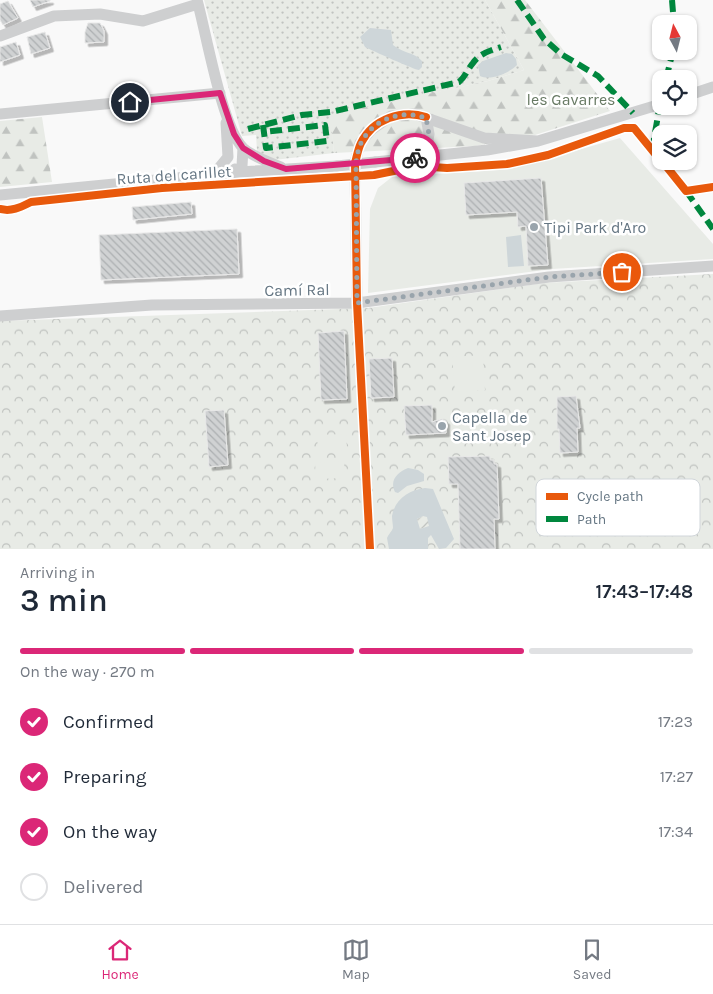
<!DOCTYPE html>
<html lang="en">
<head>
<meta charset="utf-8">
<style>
	:root { --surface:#fff; --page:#f2f2f3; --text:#1f2937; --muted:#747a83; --line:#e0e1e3; --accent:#db2777 }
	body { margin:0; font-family:Karla,sans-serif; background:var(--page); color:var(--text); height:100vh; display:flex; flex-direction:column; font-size:19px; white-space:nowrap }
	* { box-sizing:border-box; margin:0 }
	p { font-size:16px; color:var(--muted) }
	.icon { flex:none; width:28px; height:28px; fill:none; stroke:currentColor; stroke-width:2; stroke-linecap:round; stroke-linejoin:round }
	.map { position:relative; height:549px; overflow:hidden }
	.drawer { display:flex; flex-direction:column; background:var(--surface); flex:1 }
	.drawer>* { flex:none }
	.needle { width:32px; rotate:353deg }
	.fabs { position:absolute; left:652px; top:15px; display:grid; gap:10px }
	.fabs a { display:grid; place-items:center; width:45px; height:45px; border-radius:10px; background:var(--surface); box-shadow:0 1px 4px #0004; font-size:25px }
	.pin { position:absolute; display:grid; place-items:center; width:42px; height:42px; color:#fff; margin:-21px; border:2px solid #fff; border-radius:50%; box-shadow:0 1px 5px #0007 }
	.courier { position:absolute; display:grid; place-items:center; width:50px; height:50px; margin:-25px; border:4px solid #db2777; border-radius:50%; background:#fff; color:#222; box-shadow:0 1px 6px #0007 }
	.head em { font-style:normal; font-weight:600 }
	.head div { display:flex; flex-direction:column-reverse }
	.head { display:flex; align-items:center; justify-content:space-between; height:85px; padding:0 20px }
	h1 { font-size:32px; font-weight:600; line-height:38px }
	.bar { display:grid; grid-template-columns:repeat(4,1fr); gap:8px 5px; align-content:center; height:60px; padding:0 20px }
	.bar i { height:6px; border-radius:4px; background:var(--line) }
	.bar .current { background:var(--accent) }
	.bar p { grid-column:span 4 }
	ol { padding:0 20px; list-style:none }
	li { display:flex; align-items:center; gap:15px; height:55px }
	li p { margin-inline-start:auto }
	li .icon { padding:5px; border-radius:50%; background:var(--accent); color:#fff; stroke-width:4 }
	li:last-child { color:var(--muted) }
	li i { width:28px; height:28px; border:2px solid var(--line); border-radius:50% }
	.tab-bar { display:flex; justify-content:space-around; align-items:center; height:70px; border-top:1px solid var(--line); background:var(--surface); font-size:14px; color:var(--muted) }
	.tab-bar a { display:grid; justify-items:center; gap:2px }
	.tab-bar .current { color:var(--accent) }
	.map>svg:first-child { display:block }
	.grass { fill:url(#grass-dots) }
	.forest { fill:url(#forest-firs) }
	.park { fill:url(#park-crowns) }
	.garden { fill:url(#garden-furrows) }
	.pitch { fill:#e8ebe6 }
	.water { fill:#ced6d9; fill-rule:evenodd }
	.building { fill:url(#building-back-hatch); stroke:#e8e8e8; filter:url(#shadow) }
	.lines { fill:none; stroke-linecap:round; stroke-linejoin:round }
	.minor { stroke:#cecfd0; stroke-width:11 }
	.minor-bridge { stroke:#cecfd0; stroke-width:11 }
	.quiet { stroke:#00873e; stroke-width:6; stroke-dasharray:12 6; stroke-linecap:butt }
	.cycleway-casing { stroke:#fff; stroke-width:11 }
	.cycleway { stroke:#e8590c; stroke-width:8 }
	.done { stroke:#99a4ac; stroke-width:5; stroke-dasharray:0 9 }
	.route { stroke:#db2777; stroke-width:6 }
	.poi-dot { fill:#99a4ac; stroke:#fff; stroke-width:2 }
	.labels { text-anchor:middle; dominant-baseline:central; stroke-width:5; stroke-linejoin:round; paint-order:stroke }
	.park-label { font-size:16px; fill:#687a64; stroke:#fff }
	.street-label { font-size:16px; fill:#657683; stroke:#fff }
	.poi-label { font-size:16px; fill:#657683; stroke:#fff; text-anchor:start }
	.key { fill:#fff; stroke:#d1d6da; stroke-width:1 }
	.key-label { font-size:14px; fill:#657683 }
</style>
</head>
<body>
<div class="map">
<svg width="713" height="549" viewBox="0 0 713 549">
	<defs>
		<pattern id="grass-dots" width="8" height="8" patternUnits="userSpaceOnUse" patternTransform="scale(1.25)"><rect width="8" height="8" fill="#e8ebe6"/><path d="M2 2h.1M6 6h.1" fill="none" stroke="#c0c3c0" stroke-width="1.8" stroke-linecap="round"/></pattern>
		<pattern id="forest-firs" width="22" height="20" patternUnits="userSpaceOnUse" patternTransform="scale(1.25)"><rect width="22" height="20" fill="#e8ebe6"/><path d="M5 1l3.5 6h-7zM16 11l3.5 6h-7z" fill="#c0c3c0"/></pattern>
		<pattern id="park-crowns" width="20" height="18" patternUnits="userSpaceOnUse" patternTransform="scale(1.25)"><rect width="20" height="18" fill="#e8ebe6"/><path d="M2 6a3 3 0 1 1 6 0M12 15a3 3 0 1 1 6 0" fill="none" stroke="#c0c3c0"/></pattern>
		<pattern id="garden-furrows" width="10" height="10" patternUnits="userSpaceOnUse" patternTransform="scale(1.25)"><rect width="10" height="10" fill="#e8ebe6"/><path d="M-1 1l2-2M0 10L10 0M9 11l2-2" fill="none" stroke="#c0c3c0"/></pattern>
		<pattern id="building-back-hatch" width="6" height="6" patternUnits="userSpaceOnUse" patternTransform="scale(1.25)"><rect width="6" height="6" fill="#d0d2d3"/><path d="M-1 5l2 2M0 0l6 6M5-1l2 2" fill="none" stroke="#acafb1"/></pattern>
		<filter id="shadow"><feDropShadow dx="3.5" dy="3.5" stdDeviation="0" flood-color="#0004"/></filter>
	</defs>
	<rect width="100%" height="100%" fill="#f9f9f9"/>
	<path class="grass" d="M204,0H485L524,70L488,81L331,116L334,153L274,160L257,151L256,135L242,136Z"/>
	<path class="forest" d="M485,0H525L610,111L535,135L475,146L334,153L330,115L488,81L524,70Z
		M42,117L52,182L0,187V121Z"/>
	<path class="park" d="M713,274V549H0V321L368,308L544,283Z"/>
	<path class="garden" d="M423,516L427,517L429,526L420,529L417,519Z"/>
	<path class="pitch" d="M620,138L713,244V259L552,269L368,293L370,209L378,188L392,177L511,169Z
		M483,355L485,390L455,392L452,357Z
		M346,434L347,450L318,452L317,435Z
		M344,461L345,478L316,479L315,463Z"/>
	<path class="water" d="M370,28L391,30L393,45C402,53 414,52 422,61V67L419,70C415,70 371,50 365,47L360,37Z
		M506,53L512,54L516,59L517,65C509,73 491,81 480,76L478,65L483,61Z
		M521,235L524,266L508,267L506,237Z
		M408,468L418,470L424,474V481L407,486L398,493L395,492C389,480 398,472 408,468Z
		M425,488L433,489L454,539L446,548L439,549L431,535L428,538V549H389L387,538C388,535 392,531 393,528C393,525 392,520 392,516C395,499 409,490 425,488ZM423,516L427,517L429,526L420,529L417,519Z"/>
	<path class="building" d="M30,0H50V1L33,7Z
		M8,1L18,18L3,25L0,20V4Z
		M88,23H100L104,31V42L85,43V32Z
		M45,32L50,48L31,54L27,37Z
		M16,42L20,55L0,62V47Z
		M541,178L548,265L528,266L526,226L518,227L517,212L466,215L464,183Z
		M191,202L192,214L133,220L132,207Z
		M237,229L239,274L101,280L99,235Z
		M344,331L347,399L321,400L318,333Z
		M392,358L394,397L371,398L369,359Z
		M576,396L580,428H577L578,452L560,453L559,429H557V397Z
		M432,405V422L441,419L446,421V433L406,435L404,406Z
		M224,410L228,465L209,467L205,411Z
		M490,456V460H494V464H497L499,519H494L495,549H460L458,484H449L448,457Z"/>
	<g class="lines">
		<path class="minor" d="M197,0C206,32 222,127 243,148C253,157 269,162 281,167
			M0,36L54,16L100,14L143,21L198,4
			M689,95L713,87
			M0,114L220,93
			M425,157L429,134L426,117
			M375,162L487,150L538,141L661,104
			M235,169L239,172L242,166L243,148
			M210,173L219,168L228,157L226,123
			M0,195L239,172L337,166
			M357,308L355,163L360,143L371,130L391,116L415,114L484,138L538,141
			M0,316L152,305L357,303L549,277L713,266"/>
		<path class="minor-bridge" d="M337,166L375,162"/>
		<path class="quiet" d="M517,0L544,39L561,54L598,76L633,113
			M672,0L674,24
			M666,79L673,51
			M263,125L266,148L327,141L325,125L264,132
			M248,129L302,115L331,112L459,82C466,76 467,70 473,63C479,54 491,50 501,47
			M652,150L660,104
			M686,191L713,229"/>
		<defs>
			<path id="cycleway" d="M662,161L686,191L713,187
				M0,209C12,212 21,207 31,202L162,188L374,175L418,166L447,168L507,164L548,155L624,128H634L661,161
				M370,549L357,303L355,163C357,156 358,149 361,143C373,119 402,109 426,117"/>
		</defs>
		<use href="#cycleway" class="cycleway-casing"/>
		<use href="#cycleway" class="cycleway"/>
	</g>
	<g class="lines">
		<path class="done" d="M415,158L425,157L429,134L426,118C402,109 373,119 361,143C358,149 357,157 356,163L357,303L549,277L622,272"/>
		<path class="route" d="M130,102L220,93L234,134L243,148L264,161L286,169L415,158"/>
	</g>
	<g class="poi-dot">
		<circle cx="534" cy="227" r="5"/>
		<circle cx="442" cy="426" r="5"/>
	</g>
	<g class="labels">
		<g class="park-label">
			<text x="571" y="99">les Gavarres</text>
		</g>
		<g class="street-label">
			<text transform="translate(174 175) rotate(-4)">Ruta del carillet</text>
			<text transform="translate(297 290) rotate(-1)">Camí Ral</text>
		</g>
		<g class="poi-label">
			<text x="544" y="227">Tipi Park d'Aro</text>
			<text x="452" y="417">Capella de<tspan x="452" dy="18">Sant Josep</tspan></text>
		</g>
	</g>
	<rect x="536" y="479" width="164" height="57" rx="8" class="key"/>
	<rect x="546" y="493" width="22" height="7" fill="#e8590c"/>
	<rect x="546" y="516" width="22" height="6" fill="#00873e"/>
	<g class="key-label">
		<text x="577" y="501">Cycle path</text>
		<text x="577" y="524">Path</text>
	</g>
</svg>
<div class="fabs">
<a><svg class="needle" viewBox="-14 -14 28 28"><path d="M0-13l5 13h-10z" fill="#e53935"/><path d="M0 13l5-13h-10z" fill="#747a83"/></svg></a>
<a><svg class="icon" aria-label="locate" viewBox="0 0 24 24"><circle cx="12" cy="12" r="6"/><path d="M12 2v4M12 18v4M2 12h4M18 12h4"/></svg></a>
<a><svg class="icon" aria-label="layers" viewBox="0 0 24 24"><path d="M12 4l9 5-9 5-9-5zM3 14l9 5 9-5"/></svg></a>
</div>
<div class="pin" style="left:622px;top:272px;background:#ea580c"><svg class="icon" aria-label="bag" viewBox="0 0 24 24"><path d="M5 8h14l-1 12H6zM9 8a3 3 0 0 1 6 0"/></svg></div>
<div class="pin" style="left:130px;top:102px;background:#1f2937"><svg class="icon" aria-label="home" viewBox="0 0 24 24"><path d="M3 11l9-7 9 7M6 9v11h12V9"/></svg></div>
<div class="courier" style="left:415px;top:158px"><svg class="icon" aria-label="bike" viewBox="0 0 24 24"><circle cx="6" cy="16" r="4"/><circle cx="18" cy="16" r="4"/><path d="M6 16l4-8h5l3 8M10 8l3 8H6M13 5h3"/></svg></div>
</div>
<section class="drawer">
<div class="head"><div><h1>3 min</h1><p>Arriving in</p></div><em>17:43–17:48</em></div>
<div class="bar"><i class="current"></i><i class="current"></i><i class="current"></i><i></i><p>On the way · 270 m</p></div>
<ol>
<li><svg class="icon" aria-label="check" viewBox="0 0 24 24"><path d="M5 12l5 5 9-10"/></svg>Confirmed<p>17:23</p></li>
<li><svg class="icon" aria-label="check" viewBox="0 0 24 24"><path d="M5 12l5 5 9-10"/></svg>Preparing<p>17:27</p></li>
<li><svg class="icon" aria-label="check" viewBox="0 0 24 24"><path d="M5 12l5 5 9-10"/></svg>On the way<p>17:34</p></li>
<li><i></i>Delivered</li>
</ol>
</section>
<nav class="tab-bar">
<a class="current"><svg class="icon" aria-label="home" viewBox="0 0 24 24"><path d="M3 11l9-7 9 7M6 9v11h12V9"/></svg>Home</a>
<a><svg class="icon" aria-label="map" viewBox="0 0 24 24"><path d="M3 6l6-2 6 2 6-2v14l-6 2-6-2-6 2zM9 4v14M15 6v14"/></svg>Map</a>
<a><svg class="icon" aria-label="saved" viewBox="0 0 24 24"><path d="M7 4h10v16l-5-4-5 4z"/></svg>Saved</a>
</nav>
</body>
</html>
